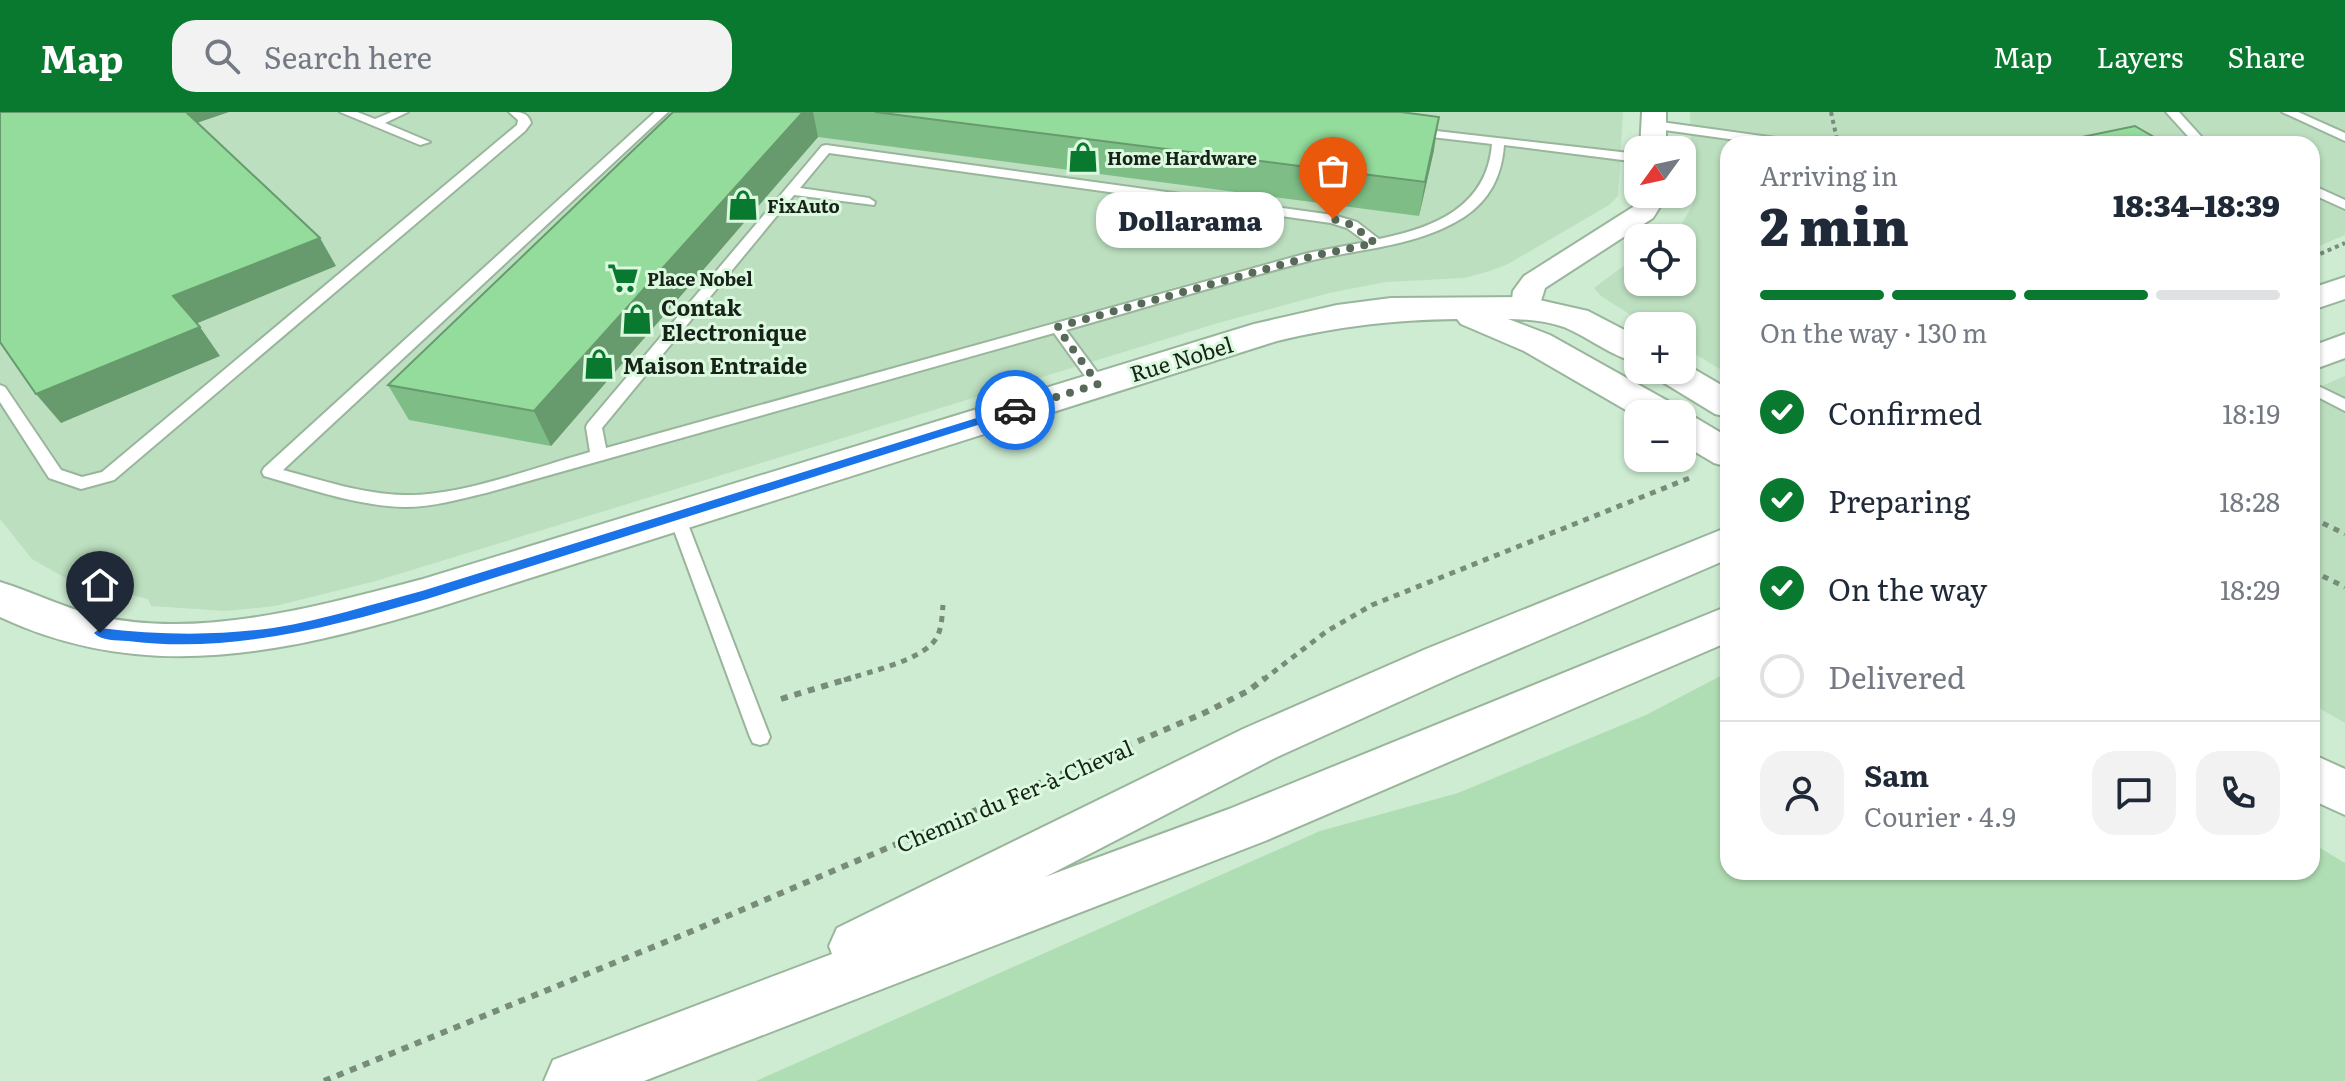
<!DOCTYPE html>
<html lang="en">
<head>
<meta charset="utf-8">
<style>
	:root { --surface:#fff; --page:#f2f2f3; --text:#1f2937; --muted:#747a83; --line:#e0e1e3; --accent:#08792e }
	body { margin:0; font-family:Literata,serif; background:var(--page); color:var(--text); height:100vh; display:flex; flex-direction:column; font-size:30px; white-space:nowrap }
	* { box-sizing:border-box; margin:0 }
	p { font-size:26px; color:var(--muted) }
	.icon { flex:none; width:44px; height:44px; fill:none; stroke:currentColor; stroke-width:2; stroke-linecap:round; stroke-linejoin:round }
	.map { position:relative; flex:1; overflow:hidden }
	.panel { position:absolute; left:1720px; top:24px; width:600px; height:744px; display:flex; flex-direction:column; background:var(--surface); border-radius:24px; box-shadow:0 2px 6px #0004 }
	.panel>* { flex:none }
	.needle { width:52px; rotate:237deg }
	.tools { position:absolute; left:1624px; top:24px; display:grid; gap:16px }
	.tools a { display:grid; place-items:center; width:72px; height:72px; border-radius:16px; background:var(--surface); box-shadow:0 2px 6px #0004; font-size:40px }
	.pin { position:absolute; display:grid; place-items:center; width:68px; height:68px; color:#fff; margin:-82px -34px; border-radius:50% 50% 50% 0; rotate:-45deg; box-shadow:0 0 8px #0007 }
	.pin .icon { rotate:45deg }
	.courier { position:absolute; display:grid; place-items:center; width:80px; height:80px; margin:-40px; border:6px solid #1a73e8; border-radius:50%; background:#fff; color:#222; box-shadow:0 2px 10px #0007 }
	.bubble { position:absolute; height:56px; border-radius:24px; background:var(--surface); box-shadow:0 2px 6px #0004; font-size:26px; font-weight:800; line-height:56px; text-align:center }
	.headline em { font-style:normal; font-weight:800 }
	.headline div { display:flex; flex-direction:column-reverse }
	.headline { display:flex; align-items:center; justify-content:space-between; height:136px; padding:0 40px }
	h1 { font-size:52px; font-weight:800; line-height:60px }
	.bar { display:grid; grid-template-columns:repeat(4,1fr); gap:12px 8px; align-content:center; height:96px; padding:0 40px }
	.bar i { height:10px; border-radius:6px; background:var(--line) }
	.bar .selected { background:var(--accent) }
	.bar p { grid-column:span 4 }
	.line { display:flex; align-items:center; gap:20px; padding:0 40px; border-top:2px solid var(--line) }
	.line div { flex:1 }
	.round { display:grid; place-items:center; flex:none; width:84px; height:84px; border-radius:24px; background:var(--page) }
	ol { padding:0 40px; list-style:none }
	li { display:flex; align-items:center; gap:24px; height:88px }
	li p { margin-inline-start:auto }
	li .icon { padding:8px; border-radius:50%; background:var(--accent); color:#fff; stroke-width:4 }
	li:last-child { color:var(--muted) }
	li i { width:44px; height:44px; border:4px solid var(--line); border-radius:50% }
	header { display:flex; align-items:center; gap:48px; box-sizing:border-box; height:112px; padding:0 40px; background:var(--accent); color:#fff }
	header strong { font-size:38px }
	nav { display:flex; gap:44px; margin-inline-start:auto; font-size:28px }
	.search { width:560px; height:72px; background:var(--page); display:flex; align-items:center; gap:20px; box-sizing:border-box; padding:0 28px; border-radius:24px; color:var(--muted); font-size:30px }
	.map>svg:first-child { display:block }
	.built { fill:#bcdfbf }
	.green { fill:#b0deb4 }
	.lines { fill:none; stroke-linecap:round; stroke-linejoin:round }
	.service-casing { stroke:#99b59c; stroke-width:4 }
	.minor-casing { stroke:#99b59c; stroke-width:4 }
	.tertiary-casing { stroke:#99b59c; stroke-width:4 }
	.path-far2 { stroke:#778c7a; stroke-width:4; stroke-dasharray:4 4; stroke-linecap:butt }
	.path-far1 { stroke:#778c7a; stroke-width:5; stroke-dasharray:6 6; stroke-linecap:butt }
	.path { stroke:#778c7a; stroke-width:6; stroke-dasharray:7 7; stroke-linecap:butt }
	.service { fill:#fff; fill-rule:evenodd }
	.minor { fill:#fff; fill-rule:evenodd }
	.tertiary { fill:#fff; fill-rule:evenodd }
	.wall { fill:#7ebd86 }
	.shaded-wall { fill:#679a6d }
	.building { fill:#93dc9c; stroke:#679a6d; stroke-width:2 }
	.route { fill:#1a73e8 }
	.done { stroke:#576959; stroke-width:8; stroke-dasharray:0 14.4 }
	.labels { text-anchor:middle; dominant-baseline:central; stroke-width:6; stroke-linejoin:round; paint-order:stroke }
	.far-poi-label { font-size:18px; font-weight:bold; fill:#172218; stroke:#dbf9de; text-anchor:start }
	.poi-label { font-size:22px; font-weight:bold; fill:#172218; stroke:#dbf9de; text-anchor:start }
	.street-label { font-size:22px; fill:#172218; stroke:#dbf9de }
</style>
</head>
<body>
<header>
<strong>Map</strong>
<div class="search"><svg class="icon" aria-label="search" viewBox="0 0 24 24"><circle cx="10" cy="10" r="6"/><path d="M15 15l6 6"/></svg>Search here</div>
<nav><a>Map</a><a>Layers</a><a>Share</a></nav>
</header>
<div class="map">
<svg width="2345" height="969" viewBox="0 0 2345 969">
	<rect width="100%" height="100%" fill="#ceecd1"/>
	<path class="built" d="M0,0H1623L1618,84L1609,93L1508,152L1490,159L1464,166L1386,170L1329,181L1218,211L376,469L275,494L226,499L151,494L148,487L69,468L32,447L0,407Z
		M1690,0H2345V123L2312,137V32H1728V262L1682,234V214H1648L1601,184L1594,176L1638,143V170H1682V126H1663L1680,115L1693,92Z
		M2345,264V611L2312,592V278Z"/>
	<path class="green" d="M1728,560V760H2312V731L2345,751V969H756L1320,719L1458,681L1646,603Z"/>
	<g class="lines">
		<defs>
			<path id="service" d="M340,0H357L375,7L392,0H408L385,11L430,30L420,33Z
				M509,0C520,0 528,0 531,11L525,19L114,368L81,377L49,366L0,290V273L5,275L61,358L82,365L102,360L517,13L518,8Z
				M655,0H668L283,358C322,368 362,382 404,383C459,385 536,355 590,340L586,315L588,311L822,34L826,33L1333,103L1357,110L1379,127C1434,116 1487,95 1492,32L1414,23L1408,19L1410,16L1638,42V50L1504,33C1502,63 1490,88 1464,105C1419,134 1364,136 1313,148C1230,169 1148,195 1066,218L1106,272L1098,277L1093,275L1054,221L486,381C460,387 433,395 405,395C358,394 310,377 264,364L262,360L264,356ZM829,41L1331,111L1347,116L1366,130L1308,141L606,336L602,316L794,83L874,93L875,90L869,86L800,76Z
				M2166,0H2179L2208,32H2195Z
				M2282,0H2298L2345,21V29Z
				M1654,9L1791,28L1797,32H1765L1650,16L1648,13Z
				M2312,73L2345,88V97L2312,82Z
				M2312,271L2345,287V299L2312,282Z
				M676,396L684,402L770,625L767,631L760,633L753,631L750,625L668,402Z"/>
			<path id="minor" d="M1642,0H1666V38H1640Z
				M1640,82H1668L1653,106L1545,176L1537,202L1526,205L1515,202L1511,196L1513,179L1524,164L1633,95Z"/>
			<path id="tertiary" d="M2345,165V187L2312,198V176Z
				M1526,185L1588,199L1638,225V251C1611,244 1590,226 1564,215C1547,209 1527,207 1508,207L1550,223L1675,293L1680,302H1638V305L1524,239L1461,212L1457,207C1393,208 1339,214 1277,229L439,495C291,540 147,574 0,505V470C33,480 63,496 98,504C201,528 323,493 423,467L1254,212L1337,193L1391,186Z
				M2345,222V246L2312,258V234Z
				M1682,250L1728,277V305L1715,302L1656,266L1651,258H1682Z
				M1682,302L1696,306L1728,325V355L1714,351L1682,332Z
				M1728,415V447L1458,563L1277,645L1045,765L1229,697L1728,494V530L1265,729L644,969H544L553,948L832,842L829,834L837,816L1243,617L1426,537Z
				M2312,642L2345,657V703L2312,688Z"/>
		</defs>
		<use href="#service" class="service-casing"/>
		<use href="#minor" class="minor-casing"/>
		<use href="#tertiary" class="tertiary-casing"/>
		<path class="path-far2" d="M1831,0L1838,32
			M2313,145L2345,131"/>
		<path class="path-far1" d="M2312,406L2345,422
			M2312,459L2345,475
			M844,568C868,560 925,548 937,525C942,515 942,504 943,493
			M1263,568L1327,519L1372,493L1692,365"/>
		<path class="path" d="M781,587L851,566
			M324,969L685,822L1202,602L1248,579L1265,566"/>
		<use href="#service" class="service"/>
		<use href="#minor" class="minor"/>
		<use href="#tertiary" class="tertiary"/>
	</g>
	<path class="wall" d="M673,0H1401L1434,38L1419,104L818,25L551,334L409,308L388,273Z"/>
	<path class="shaded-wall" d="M180,0H229L188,14Z
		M803,0H813L818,25L551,334L534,299Z
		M1439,5L1434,38L1419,104L1425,70Z
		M320,126L336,154L193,213L173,184Z
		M200,215L220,244L61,311L36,282Z"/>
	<path class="building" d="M0,0H186L320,126L173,184L200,215L36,282L0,230Z
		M673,0H803L534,299L388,273Z
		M875,0H1401L1439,5L1425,70Z
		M2135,14L2166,32H2074L2077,31L2072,27Z"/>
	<path class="route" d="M1015,294L1019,295V300L427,487C331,515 230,542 128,529C117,528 101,529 94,521L100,516C157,523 216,524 273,516C323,508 373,492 422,479Z"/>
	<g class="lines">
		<path class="done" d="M1015,298L1098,272L1057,215L1313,144L1375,131L1352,113L1333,107"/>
	</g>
	<defs>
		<symbol id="shop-bare" viewBox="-9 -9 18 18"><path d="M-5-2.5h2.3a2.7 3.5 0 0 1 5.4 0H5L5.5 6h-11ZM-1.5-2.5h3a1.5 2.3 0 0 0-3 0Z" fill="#08792e" stroke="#dbf9de" stroke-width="2.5" paint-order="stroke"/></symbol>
		<symbol id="supermarket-bare" viewBox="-9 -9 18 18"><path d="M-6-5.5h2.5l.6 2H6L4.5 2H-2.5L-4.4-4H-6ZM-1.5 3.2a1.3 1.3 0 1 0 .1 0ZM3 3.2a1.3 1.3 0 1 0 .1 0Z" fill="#08792e" stroke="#dbf9de" stroke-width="2.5" paint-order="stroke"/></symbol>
	</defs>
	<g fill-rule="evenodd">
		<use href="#shop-bare" x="1061" y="23" width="44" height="44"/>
		<use href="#shop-bare" x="721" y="71" width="44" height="44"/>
		<use href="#supermarket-bare" x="601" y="144" width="44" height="44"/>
		<use href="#shop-bare" x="615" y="185" width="44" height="44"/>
		<use href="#shop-bare" x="577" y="230" width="44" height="44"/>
	</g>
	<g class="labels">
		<g class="far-poi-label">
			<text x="1107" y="45">Home Hardware</text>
			<text x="767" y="93">FixAuto</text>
			<text x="647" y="166">Place Nobel</text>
		</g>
		<g class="poi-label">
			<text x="661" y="194">Contak<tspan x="661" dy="25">Electronique</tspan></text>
			<text x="623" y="252">Maison Entraide</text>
		</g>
		<g class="street-label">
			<text transform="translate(1181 246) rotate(-17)">Rue Nobel</text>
			<text transform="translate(1014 683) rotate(-23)">Chemin du Fer-à-Cheval</text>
		</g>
	</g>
</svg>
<div class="tools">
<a><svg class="needle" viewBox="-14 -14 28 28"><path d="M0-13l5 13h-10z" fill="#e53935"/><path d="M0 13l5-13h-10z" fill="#747a83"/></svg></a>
<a><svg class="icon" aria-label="locate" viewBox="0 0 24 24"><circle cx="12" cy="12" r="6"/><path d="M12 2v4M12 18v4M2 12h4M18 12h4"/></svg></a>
<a>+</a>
<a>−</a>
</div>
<div class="pin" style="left:1333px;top:107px;background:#ea580c"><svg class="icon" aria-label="bag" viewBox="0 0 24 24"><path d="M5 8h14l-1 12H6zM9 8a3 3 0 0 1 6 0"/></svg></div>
<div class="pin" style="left:100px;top:521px;background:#1f2937"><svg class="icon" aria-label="home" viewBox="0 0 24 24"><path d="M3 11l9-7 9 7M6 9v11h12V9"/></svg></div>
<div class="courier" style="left:1015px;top:298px"><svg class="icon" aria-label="car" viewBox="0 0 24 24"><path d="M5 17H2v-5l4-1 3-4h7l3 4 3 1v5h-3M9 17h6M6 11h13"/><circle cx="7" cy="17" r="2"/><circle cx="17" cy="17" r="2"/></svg></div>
<div class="bubble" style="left:1096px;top:80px;width:188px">Dollarama</div>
<section class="panel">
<div class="headline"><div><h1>2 min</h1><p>Arriving in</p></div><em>18:34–18:39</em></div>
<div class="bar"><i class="selected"></i><i class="selected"></i><i class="selected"></i><i></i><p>On the way · 130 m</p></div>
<ol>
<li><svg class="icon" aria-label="check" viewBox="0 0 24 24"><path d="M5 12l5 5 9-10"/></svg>Confirmed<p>18:19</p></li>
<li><svg class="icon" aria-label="check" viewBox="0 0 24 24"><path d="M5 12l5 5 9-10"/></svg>Preparing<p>18:28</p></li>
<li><svg class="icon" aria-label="check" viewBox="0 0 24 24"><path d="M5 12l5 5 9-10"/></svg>On the way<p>18:29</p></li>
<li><i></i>Delivered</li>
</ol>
<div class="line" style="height:144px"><a class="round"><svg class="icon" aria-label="person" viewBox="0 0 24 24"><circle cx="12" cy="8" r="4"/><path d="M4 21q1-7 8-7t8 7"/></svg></a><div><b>Sam</b><p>Courier · 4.9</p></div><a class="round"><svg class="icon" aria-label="chat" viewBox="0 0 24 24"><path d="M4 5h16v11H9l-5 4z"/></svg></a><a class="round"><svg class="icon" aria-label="phone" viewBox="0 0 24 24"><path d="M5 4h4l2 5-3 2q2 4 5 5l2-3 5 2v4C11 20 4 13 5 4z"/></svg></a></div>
</section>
</div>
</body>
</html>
